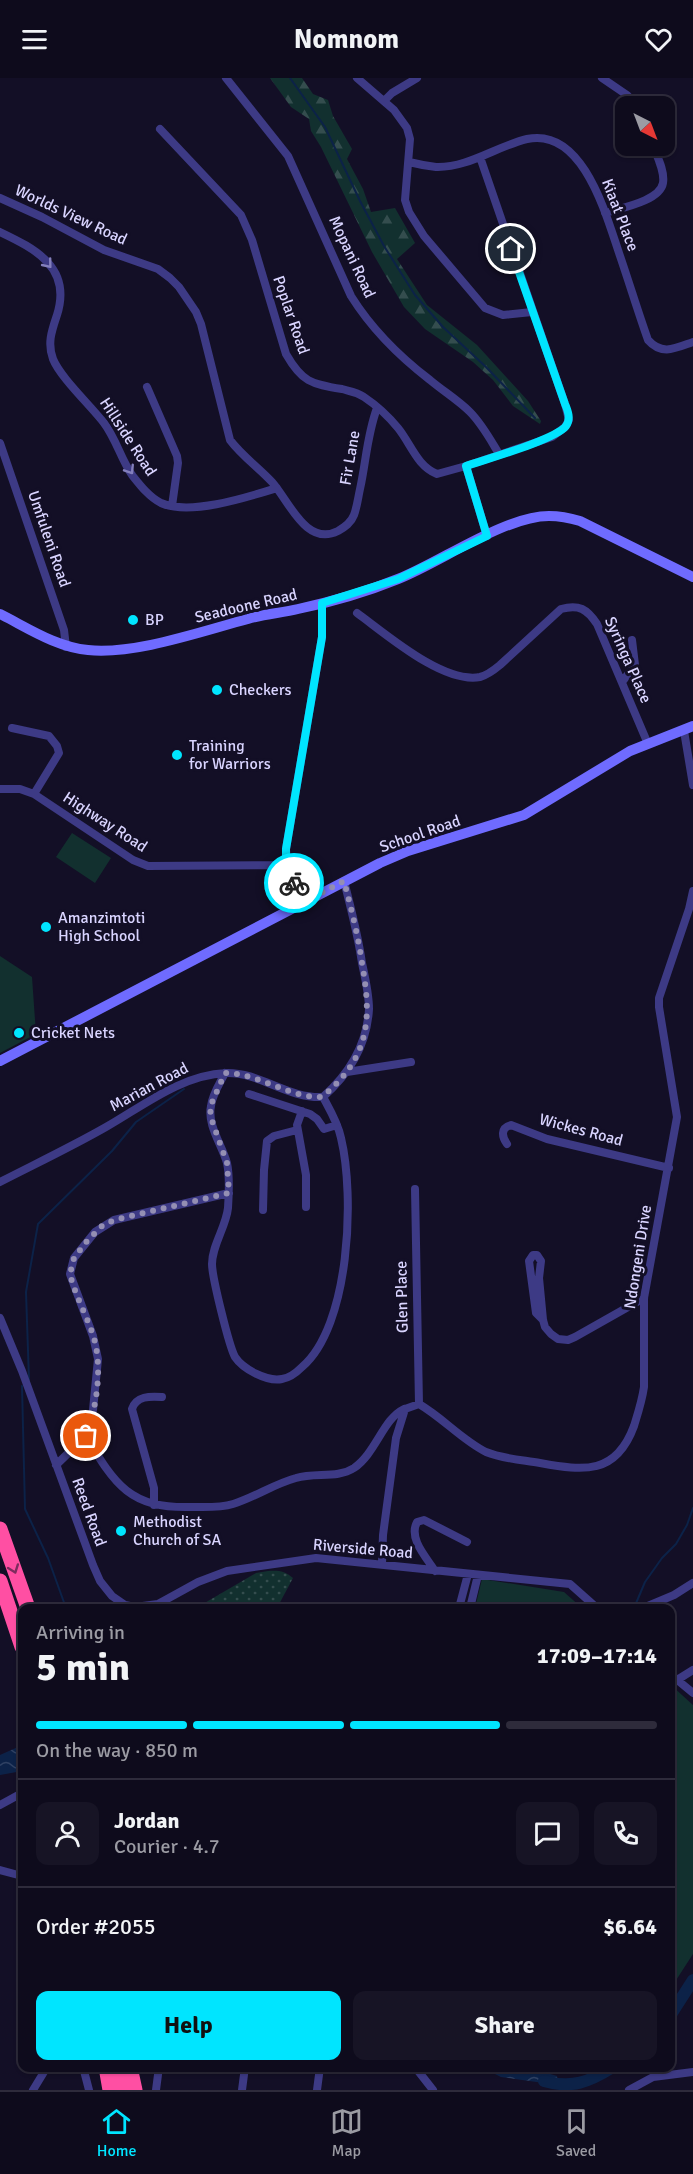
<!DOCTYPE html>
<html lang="en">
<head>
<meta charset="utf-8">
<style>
	:root { --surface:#0e0b1c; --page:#171425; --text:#f1f3f6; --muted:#9b9ba3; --line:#2e2b3b; --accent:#00e5ff }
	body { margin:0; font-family:Signika,sans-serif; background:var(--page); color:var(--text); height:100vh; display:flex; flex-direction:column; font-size:22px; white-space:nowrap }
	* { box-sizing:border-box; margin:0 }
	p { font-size:20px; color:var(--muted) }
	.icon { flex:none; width:33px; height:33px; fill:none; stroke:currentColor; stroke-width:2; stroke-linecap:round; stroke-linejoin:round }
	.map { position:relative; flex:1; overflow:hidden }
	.panel { position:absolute; left:18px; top:1526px; width:657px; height:468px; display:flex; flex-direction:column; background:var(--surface); border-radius:12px; box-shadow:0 2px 4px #0004,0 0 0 2px var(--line) }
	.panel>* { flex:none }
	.needle { width:39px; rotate:138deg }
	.buttons { position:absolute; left:615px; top:18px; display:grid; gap:12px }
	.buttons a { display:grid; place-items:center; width:60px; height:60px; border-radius:12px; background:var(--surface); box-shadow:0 2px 4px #0004,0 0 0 2px var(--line); font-size:30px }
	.pin { position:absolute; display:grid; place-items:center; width:51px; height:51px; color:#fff; margin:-26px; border:3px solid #fff; border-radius:50%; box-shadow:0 2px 6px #0007 }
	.courier { position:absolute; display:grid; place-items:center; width:60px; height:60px; margin:-30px; border:4px solid #00e5ff; border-radius:50%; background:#fff; color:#222; box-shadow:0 2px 8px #0007 }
	.summary em { font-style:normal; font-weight:700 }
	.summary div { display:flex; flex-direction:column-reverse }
	.summary { display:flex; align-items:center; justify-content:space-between; height:102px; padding:0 18px }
	h1 { font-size:39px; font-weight:700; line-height:45px }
	.bar { display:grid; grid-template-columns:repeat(4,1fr); gap:9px 6px; align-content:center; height:72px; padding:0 18px }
	.bar i { height:8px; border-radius:4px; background:var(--line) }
	.bar .current { background:var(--accent) }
	.bar p { grid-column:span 4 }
	.line { display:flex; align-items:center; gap:15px; padding:0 18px; border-top:2px solid var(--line) }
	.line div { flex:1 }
	.round { display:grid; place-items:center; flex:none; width:63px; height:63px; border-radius:12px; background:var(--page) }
	.button { display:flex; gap:12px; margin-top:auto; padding:12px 18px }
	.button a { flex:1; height:69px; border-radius:12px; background:var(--accent); color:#111; font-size:24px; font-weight:700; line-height:69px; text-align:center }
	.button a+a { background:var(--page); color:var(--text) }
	header { display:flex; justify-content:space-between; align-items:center; height:78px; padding:0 18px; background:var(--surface); font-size:27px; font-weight:700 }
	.tabs { display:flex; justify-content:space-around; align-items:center; height:84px; border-top:2px solid var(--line); background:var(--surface); font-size:16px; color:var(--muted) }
	.tabs a { display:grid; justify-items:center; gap:3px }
	.tabs .current { color:var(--accent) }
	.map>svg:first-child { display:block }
	.forest { fill:url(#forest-firs) }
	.park { fill:url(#park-dots) }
	.garden { fill:#12302f }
	.water { fill:url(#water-waves) }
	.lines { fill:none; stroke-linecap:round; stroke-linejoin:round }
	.stream { stroke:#0c2248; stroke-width:2 }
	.river { stroke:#0c2248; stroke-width:12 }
	.street { stroke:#3d3a85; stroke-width:8 }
	.secondary { stroke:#6f6bff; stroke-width:10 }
	.highway { stroke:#ff4fa3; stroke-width:15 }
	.oneway { stroke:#837fbc }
	.oneway2 { stroke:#7d2c5e }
	.done { stroke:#948fb3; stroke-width:6; stroke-dasharray:0 10.8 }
	.route { stroke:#00e5ff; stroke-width:8 }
	.poi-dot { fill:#00e5ff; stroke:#130f26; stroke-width:2 }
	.labels { text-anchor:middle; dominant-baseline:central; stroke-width:6; stroke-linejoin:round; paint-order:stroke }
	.street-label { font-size:16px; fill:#d9d4ff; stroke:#130f26 }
	.poi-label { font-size:16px; fill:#d9d4ff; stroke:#130f26; text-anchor:start }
</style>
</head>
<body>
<header><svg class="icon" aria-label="menu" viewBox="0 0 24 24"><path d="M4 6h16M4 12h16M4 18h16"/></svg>Nomnom<svg class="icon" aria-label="heart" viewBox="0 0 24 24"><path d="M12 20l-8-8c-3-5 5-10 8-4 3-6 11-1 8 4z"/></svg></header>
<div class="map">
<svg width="693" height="2012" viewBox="0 0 693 2012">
	<defs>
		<pattern id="forest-firs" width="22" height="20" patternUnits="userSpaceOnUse" patternTransform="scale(1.5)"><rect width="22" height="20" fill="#12302f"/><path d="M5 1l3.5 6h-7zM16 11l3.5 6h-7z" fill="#344d4e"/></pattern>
		<pattern id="park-dots" width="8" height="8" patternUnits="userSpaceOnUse" patternTransform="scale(1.5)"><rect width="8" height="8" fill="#12302f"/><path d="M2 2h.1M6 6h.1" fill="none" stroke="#344d4e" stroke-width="1.8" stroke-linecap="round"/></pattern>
		<pattern id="water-waves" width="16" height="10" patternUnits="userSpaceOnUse" patternTransform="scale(1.5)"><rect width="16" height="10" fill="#0c2248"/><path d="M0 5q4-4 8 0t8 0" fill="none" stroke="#2f4163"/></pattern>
	</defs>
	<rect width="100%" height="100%" fill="#130f26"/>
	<path class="forest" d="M270,0H302L313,16L328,22L333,38L352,71L347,81L363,111L371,134L395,130L415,165L397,181L427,227L477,267L528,323L541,343L540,346L513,328L493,302L473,284L425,251L404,229L372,174L321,69L311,53L309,41L291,29Z"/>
	<path class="park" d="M268,1493C278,1492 285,1493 293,1500L277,1530H196L256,1495Z"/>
	<path class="garden" d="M72,755L111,780L95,805L56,779Z
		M0,878L32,899L36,956L0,975Z
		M482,1501L564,1514L582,1530H475Z
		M671,1607L693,1627V1876L671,1910Z"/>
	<path class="water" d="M18,1669H22V1693L0,1697V1677Z
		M481,1989H527L557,1998L558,2007L501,1999Z"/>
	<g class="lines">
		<path class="stream" d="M290,0L325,49L360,123L384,168L415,217L443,249L486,289L535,340
			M29,1302L26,1214L38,1146L112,1073L136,1044L184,1011
			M22,1308L25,1431L48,1480L66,1530
			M634,1530L645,1504L662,1480L676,1466L687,1447L693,1430"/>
		<path class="river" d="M670,1938L693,1902
			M544,2003C572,2011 589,2004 613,1989"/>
		<path class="street" d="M226,0L288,78L351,218C371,250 400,279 430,302C443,313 458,322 470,334C482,346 490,361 499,376
			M357,0L394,32L407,50L410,61L405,122L409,134L424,158L485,230L503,237L532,234
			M602,0L627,17L637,28
			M384,23L392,15L417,0
			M160,51L241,137L252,162L286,276C302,304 311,306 342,311C349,313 357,314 364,319C376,327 389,339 398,350C411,366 417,388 437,396L466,388L552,359L565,349L569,342L565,326L480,79
			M409,84C417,86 427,88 436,89C468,90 497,68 527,61C583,49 606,137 619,175C629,204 638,234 648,262C662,278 676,270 693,264
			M0,120L42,139L104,172L158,191L170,200L179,209L196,234L201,246L230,362C242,378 258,389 272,404C289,423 306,469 338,453C345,449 351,445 354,437C357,429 358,420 360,411C366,384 367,357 377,330
			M605,135C621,130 660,123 663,105C665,93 657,78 653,68
			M0,154C36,171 72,190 57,237C52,252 47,265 53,281C60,299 91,328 104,345C116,361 121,381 132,397C140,407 149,419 161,425C190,438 248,419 277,410
			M147,309L177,378L178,385L172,428
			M0,365L64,552L66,569
			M466,388L487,458
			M357,535C386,556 443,606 480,599C488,597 494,592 500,587L561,531C579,526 587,531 597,546L648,666
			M622,604L635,587L632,562
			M12,650L49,658L57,668L59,675L34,716
			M684,653L693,707
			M0,711H20L34,716L133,782L148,788L286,787
			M306,823C293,804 287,795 286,771L322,559V525
			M347,994L411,984
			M225,995C220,1005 212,1017 211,1028C207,1047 222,1067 227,1085C230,1099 229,1115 228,1130C226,1149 212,1167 212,1186C212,1199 229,1268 235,1279C243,1291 267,1304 282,1301C289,1300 297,1294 302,1289C350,1248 355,1118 341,1060C338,1045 330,1032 323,1019
			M249,1016L310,1036L317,1041L324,1051L337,1047
			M323,1019C349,996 367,966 369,931C369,916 365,899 362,885C358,857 351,830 344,803
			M302,1033L297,1047L306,1097V1129
			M507,1066C502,1059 500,1050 511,1047L547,1061L669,1090
			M0,1104C35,1086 71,1069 106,1049C143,1028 181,997 226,995C260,994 288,1021 323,1019
			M415,1111L419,1326
			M263,1132L264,1092L267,1063L274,1058L297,1052
			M0,1240L22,1293L93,1487L100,1503L112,1518L125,1527L135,1529L158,1526L198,1504L227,1493L316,1480L570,1506L597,1530
			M543,1242L536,1235L529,1183L533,1177H537L541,1183L539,1200L543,1242L545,1249L551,1256L558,1261L568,1262L575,1259L644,1220
			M86,1358L93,1332L98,1281L93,1258L70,1196L74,1180L95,1154L114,1142L229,1115
			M56,1387L86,1358C115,1407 130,1431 192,1429C205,1429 220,1430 233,1426C255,1419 274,1406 296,1400C316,1394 337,1401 354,1390C376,1375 383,1341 404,1331
			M154,1427V1410L132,1331C136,1318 150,1318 162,1319
			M382,1486L383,1457L396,1360L405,1331L419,1326C443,1340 462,1362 486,1374C503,1381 523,1382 540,1385C584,1393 616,1397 634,1348C638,1335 642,1323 644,1309V1220L677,1039L659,929V920L689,831L693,813
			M435,1493C427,1480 408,1461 417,1444L424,1442L467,1464
			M459,1530L468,1496
			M470,1530L478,1497
			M643,1530L674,1517L693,1505
			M670,1596L693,1615
			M677,1602L693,1592
			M0,1727L22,1715
			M0,1792L22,1798
			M83,1989L89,2012
			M415,1989L433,2012
			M33,2012L47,1989
			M156,2012L159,1989
			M242,2012L245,1989
			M317,2012L320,1989
			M629,2012L653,1999L693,1994"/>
		<path class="secondary" d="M0,536C28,550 56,569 88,572C135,577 202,553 248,541C265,536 281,535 298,531C331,524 366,514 398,501C441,484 505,438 549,438C560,438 570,440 580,443L693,499
			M0,983L380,785L408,773L524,737L630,673L693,648"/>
		<path class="highway" d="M0,1451L28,1530
			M0,1503L22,1569
			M106,1989L110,2012
			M117,1989L122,2012
			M130,1989L135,2012"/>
	</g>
	<defs><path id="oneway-chevron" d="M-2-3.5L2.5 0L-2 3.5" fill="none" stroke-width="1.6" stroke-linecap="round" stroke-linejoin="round" transform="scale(1.5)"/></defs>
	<g class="oneway">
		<use href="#oneway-chevron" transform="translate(48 186) rotate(51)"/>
		<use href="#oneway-chevron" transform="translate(130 392) rotate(57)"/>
	</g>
	<use class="oneway2" href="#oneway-chevron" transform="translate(14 1491) rotate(70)"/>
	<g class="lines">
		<path class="done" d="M86,1358C97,1328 103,1288 93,1257C86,1236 75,1217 70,1196L74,1180L87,1163L102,1148L114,1142L229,1115L227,1085L211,1040L210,1029L225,995C259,995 288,1020 322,1019C370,979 372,942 362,885C358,857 351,830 344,803L306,823L294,805"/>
		<path class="route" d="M294,805L286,787V771L322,559V525L398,501L487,458L466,388C486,381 555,362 566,348C571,341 568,333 565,326L511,171"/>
	</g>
	<g class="poi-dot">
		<circle cx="133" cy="542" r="6"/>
		<circle cx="217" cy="612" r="6"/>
		<circle cx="177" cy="677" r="6"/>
		<circle cx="46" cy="849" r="6"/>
		<circle cx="19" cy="955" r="6"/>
		<circle cx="121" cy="1453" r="6"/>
	</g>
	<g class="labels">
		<g class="street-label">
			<text transform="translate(71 137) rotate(25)">Worlds View Road</text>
			<text transform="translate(620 137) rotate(69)">Kiaat Place</text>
			<text transform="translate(352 179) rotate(65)">Mopani Road</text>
			<text transform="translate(291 237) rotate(71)">Poplar Road</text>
			<text transform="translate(128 359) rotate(57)">Hillside Road</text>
			<text transform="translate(350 380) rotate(-80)">Fir Lane</text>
			<text transform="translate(49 461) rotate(71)">Umfuleni Road</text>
			<text transform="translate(246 528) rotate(-13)">Seadoone Road</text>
			<text transform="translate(628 582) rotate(66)">Syringa Place</text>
			<text transform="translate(105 744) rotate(33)">Highway Road</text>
			<text transform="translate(420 756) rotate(-19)">School Road</text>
			<text transform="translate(149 1009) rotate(-28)">Marian Road</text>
			<text transform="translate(581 1052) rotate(15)">Wickes Road</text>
			<text transform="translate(638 1179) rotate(-81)">Ndongeni Drive</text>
			<text transform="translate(402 1219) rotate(-91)">Glen Place</text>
			<text transform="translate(89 1434) rotate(70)">Reed Road</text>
			<text transform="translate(363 1471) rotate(5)">Riverside Road</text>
		</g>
		<g class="poi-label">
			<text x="145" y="542">BP</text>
			<text x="229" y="612">Checkers</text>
			<text x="189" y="668">Training<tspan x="189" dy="18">for Warriors</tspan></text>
			<text x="58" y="840">Amanzimtoti<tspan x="58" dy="18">High School</tspan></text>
			<text x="31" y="955">Cricket Nets</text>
			<text x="133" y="1444">Methodist<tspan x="133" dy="18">Church of SA</tspan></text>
		</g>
	</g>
</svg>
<div class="buttons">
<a><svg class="needle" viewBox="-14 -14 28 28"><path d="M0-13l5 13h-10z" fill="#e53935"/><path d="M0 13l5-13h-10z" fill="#9b9ba3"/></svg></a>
</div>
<div class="pin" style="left:86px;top:1358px;background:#ea580c"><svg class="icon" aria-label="bag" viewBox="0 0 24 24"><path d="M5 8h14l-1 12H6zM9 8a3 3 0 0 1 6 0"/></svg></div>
<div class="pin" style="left:511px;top:171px;background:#1f2937"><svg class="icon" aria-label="home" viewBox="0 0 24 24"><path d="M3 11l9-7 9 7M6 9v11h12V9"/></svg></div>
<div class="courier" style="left:294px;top:805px"><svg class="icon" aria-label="bike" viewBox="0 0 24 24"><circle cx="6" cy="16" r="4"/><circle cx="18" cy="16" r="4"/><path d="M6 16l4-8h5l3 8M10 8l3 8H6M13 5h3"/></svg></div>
<section class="panel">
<div class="summary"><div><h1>5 min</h1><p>Arriving in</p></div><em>17:09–17:14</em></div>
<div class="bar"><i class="current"></i><i class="current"></i><i class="current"></i><i></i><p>On the way · 850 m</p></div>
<div class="line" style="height:108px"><a class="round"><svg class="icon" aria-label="person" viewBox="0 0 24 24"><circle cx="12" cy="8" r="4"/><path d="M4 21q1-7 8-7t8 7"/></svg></a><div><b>Jordan</b><p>Courier · 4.7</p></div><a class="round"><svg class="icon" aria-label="chat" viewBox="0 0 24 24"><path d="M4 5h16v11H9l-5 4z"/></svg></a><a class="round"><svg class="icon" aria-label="phone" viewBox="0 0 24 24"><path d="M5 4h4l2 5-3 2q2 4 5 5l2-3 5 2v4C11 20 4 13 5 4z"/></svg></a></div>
<div class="line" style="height:78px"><div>Order #2055</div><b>$6.64</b></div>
<div class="button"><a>Help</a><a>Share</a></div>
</section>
</div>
<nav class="tabs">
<a class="current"><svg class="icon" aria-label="home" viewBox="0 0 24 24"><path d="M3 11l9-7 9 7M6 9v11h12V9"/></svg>Home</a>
<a><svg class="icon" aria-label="map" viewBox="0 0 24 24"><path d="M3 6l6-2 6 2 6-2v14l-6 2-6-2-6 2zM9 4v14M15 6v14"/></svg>Map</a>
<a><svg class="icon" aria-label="saved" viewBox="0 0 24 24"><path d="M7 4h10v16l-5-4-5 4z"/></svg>Saved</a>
</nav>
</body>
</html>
